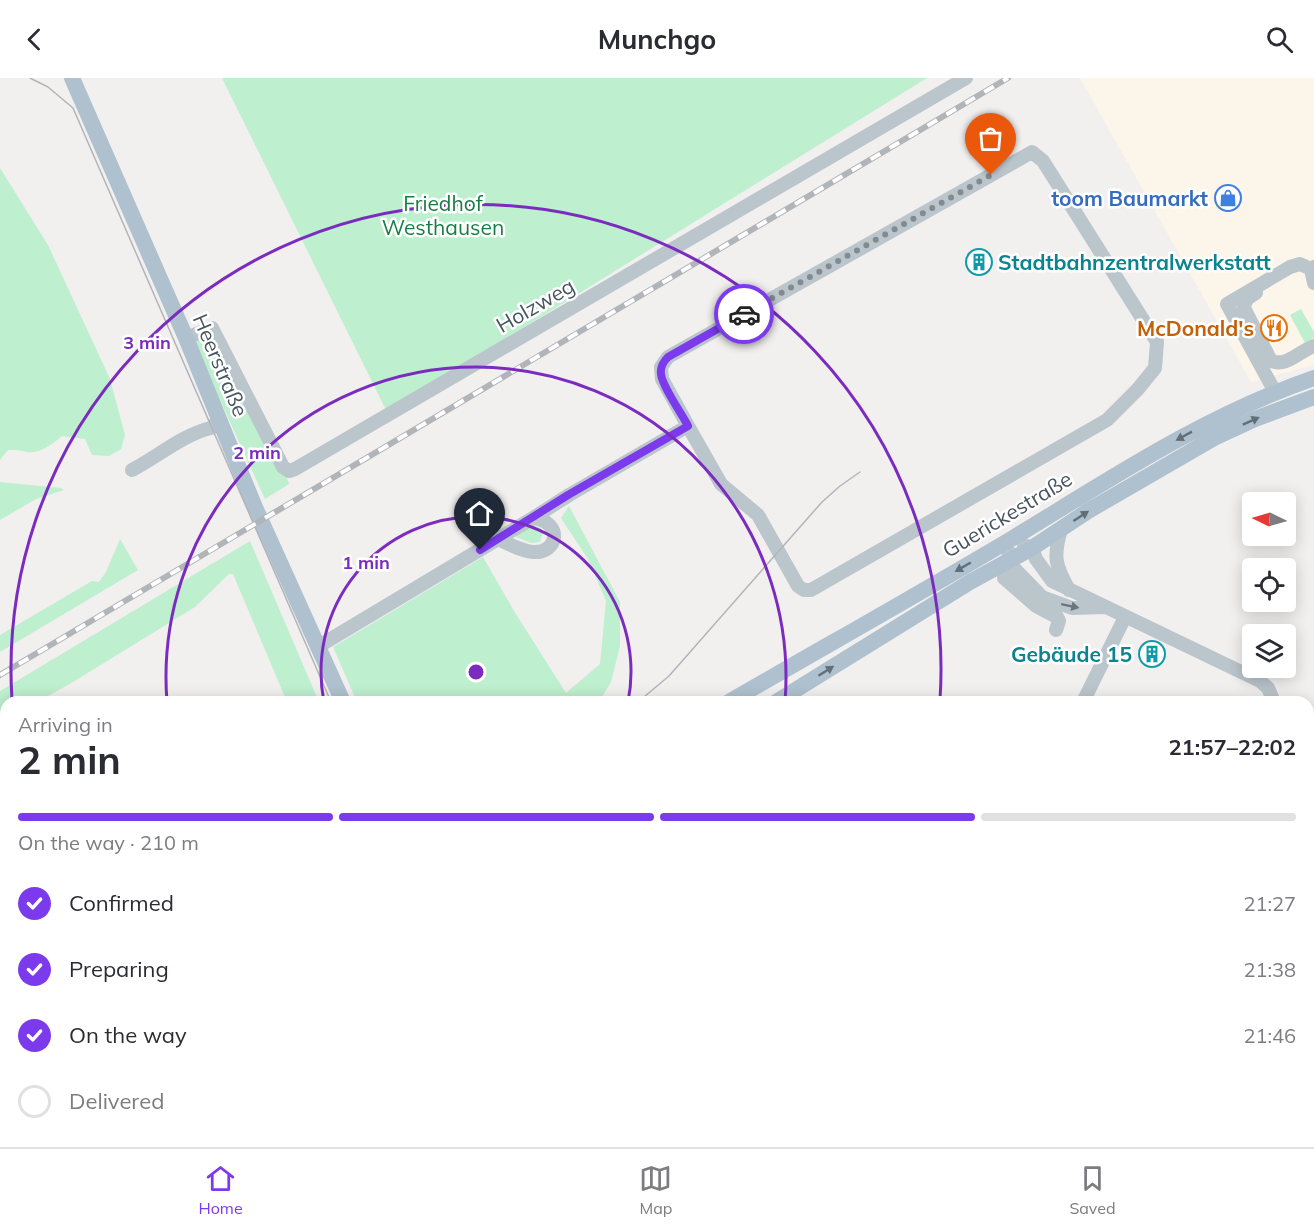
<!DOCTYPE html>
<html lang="en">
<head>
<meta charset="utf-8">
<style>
	:root { --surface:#fff; --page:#f7f7f7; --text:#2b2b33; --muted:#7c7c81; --line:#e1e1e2; --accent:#7c3aed }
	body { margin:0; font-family:Mulish,sans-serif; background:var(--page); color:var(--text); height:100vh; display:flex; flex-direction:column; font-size:22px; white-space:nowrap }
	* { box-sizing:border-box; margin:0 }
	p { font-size:20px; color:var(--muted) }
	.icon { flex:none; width:33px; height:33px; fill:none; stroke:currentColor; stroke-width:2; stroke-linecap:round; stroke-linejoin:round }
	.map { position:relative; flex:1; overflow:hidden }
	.drawer { position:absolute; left:0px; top:618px; width:1314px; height:452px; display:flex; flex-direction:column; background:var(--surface); border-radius:18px 18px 0 0; box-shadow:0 3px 15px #0003 }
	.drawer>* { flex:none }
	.needle { width:39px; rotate:275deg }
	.tools { position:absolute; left:1242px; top:414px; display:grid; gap:12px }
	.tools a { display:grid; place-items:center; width:54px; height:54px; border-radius:6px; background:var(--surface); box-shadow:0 3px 15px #0003; font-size:30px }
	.pin { position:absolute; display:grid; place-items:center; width:51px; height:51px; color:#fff; margin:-62px -26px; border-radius:50% 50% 50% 0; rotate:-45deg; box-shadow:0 0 6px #0007 }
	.pin .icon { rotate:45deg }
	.courier { position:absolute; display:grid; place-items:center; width:60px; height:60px; margin:-30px; border:4px solid #7c3aed; border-radius:50%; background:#fff; color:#222; box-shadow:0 2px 8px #0007 }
	.headline em { font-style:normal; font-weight:700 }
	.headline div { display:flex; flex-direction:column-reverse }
	.headline { display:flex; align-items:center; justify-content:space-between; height:102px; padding:0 18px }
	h1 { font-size:39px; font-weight:700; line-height:45px }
	.bar { display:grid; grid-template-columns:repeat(4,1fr); gap:9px 6px; align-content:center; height:72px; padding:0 18px }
	.bar i { height:8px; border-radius:4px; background:var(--line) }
	.bar .selected { background:var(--accent) }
	.bar p { grid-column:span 4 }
	ol { padding:0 18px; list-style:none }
	li { display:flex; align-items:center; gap:18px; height:66px }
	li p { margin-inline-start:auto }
	li .icon { padding:6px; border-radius:50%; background:var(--accent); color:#fff; stroke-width:4 }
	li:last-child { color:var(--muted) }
	li i { width:33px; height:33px; border:3px solid var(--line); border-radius:50% }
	header { display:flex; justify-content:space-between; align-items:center; height:78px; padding:0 18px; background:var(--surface); font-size:27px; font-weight:700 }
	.menu { display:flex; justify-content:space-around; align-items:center; height:84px; border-top:2px solid var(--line); background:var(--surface); font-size:16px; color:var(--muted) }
	.menu a { display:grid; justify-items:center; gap:3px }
	.menu .selected { color:var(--accent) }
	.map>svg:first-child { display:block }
	.commercial { fill:#fcf5e9 }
	.green { fill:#beefce }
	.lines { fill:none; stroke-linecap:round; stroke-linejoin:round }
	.highway-casing { stroke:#7391a9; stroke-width:22 }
	.minor { stroke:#bbc5cc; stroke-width:14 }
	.major { stroke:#afc1ce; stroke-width:16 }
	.highway { stroke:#88a6bd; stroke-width:20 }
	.tram { stroke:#b1b5ba; stroke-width:1.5 }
	.rail-casing { stroke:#b1b5ba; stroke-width:6 }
	.rail { stroke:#fff; stroke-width:4; stroke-dasharray:11; stroke-linecap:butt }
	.oneway { fill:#616f79 }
	.oneway2 { fill:#6a767e }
	.done { stroke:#838a90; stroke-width:6; stroke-dasharray:0 10.8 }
	.route { stroke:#7c3aed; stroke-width:8 }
	.ring { fill:none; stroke:#7b2cbf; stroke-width:3 }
	.labels { text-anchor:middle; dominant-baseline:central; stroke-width:5; stroke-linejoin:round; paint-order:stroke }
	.shop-label { font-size:21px; font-weight:bold; fill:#366cbe; stroke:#fff; text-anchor:end }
	.park-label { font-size:21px; fill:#187e44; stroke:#fff }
	.culture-label { font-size:21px; font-weight:bold; fill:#0d838f; stroke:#fff; text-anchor:start }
	.street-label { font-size:21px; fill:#47545d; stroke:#fff }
	.food-label { font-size:21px; font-weight:bold; fill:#c56008; stroke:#fff; text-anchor:end }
	.centre { fill:#7b2cbf; stroke:#fff; stroke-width:3 }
	.ring-label { font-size:18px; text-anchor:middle; font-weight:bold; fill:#7b2cbf; stroke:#fff; stroke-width:5; stroke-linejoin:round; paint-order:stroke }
</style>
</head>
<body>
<header><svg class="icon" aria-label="back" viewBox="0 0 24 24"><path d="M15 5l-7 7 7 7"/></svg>Munchgo<svg class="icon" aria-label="search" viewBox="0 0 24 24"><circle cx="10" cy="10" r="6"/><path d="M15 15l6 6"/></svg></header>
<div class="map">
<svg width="1314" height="1069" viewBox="0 0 1314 1069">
	<rect width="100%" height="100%" fill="#f2efef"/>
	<path class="commercial" d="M1080,0H1314V287L1251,304Z"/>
	<path class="green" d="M222,0H927L387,334Z
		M0,90L48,167L110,301L125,357L121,371L109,378L92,377L85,361L62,358C53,366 40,376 27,374C20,373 15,371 8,372L0,382Z
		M1301,231L1314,254V260L1305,265L1290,237Z
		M212,250L283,389L289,406L265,421L191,258Z
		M0,404L61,410L64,412L36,421L0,442Z
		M569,428L620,524V568L611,604L599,624H357L333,569L483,479L514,533L566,615L600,586L606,523L588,481L561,440Z
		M532,447L541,450L543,454L540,464L531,465L514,458Z
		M120,461L138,492L0,574V557L92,503L99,504L106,494Z
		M250,463L319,624H287L233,496H229L195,529L68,607L37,624H6V641L0,644V613Z
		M561,1064H670L682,1069H564Z"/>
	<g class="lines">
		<defs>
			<path id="highway" d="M0,703L6,706
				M0,734L6,737
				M721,1064L733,1069
				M816,1064L836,1069"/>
		</defs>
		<use href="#highway" class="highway-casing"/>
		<path class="minor" d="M1314,189L1311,191L1314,205
			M1256,215C1249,219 1245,221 1244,230L1271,283C1287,289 1298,274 1314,268
			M186,260L212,250L283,389L289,393L295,391L966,0
			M1275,314L1227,226L1290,189L1300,186L1311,191
			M132,392C157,379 184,356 211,350L219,341
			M533,440L569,417L688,348L721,406L758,437L798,508L804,512H811L1107,342L1138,311L1155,290L1157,264L1043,83L1032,74L668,279L661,289L662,301L688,348
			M1061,451C1053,479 1055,487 1069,512
			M1024,467L1032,470L1036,481L1052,503L1260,603L1268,610L1274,624
			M1009,474L1008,484L1042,519L1072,530L1105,529
			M1008,484L1004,500L1036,528L1057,539L1059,543L1056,552
			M319,568L533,440C564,444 558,476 533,474C521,473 509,466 498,461
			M1083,624L1125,539
			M1308,752L1314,755
			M709,1069L711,1064"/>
		<path class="major" d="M72,0L186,260L254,427L343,624
			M729,624C824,569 919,516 1013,460C1110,401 1206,337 1314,300
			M776,624L970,504L1032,470L1088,433L1214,360L1255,341L1314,319"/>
		<use href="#highway" class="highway"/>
		<path class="tram" d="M30,0L48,9L73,30L331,624
			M638,624L669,598L822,424L840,408L860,394"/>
		<defs>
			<path id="rail" d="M0,597L1008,0"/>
		</defs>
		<use href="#rail" class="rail-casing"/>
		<use href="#rail" class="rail"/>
	</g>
	<defs><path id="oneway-solid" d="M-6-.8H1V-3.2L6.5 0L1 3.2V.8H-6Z" transform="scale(1.5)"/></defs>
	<g class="oneway">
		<use href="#oneway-solid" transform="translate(1251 343) rotate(-24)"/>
		<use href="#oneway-solid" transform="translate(1184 358) rotate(151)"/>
		<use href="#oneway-solid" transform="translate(1081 438) rotate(-33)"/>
		<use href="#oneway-solid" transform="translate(963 489) rotate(150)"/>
		<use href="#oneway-solid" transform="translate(826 593) rotate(-32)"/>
	</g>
	<use class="oneway2" href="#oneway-solid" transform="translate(1070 528) rotate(12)"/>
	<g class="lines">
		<path class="done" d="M744,236L991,97"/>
		<path class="route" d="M480,472L568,417L688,348C682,336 662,308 661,296C660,289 663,284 668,279L744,236"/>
	</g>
	<g class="ring">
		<path d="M324 624A155 155 0 1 1 628 624"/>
		<path d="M167 624A310 310 0 1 1 785 624"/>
		<path d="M12 622A465 465 0 1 1 940 622"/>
	</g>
	<defs>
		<symbol id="shop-ring" viewBox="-11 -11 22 22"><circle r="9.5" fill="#fff" stroke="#3f7fe0" stroke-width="1.5"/><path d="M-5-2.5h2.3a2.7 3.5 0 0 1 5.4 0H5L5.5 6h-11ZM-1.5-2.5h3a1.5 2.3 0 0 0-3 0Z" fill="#3f7fe0"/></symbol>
		<symbol id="building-ring" viewBox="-11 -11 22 22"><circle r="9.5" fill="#fff" stroke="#0f9aa8" stroke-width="1.5"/><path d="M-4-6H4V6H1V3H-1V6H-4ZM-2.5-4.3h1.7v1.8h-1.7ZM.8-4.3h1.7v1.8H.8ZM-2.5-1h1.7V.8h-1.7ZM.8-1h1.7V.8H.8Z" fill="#0f9aa8"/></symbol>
		<symbol id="restaurant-ring" viewBox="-11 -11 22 22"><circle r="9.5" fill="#fff" stroke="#e8710a" stroke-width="1.5"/><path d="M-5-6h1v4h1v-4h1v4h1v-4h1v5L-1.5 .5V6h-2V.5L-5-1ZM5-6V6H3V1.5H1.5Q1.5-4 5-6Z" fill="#e8710a"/></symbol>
	</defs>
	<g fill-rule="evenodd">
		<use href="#shop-ring" x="1213" y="105" width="30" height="30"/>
		<use href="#building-ring" x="964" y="169" width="30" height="30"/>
		<use href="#restaurant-ring" x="1259" y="235" width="30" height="30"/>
		<use href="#building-ring" x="1137" y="561" width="30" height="30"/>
	</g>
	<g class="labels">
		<g class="shop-label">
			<text x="1208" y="120">toom Baumarkt</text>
		</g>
		<g class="park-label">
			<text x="443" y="125">Friedhof<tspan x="443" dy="24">Westhausen</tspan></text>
		</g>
		<g class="culture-label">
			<text x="998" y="184">Stadtbahnzentralwerkstatt</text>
			<text x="1132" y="576" text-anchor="end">Gebäude 15</text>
		</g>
		<g class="street-label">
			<text transform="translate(535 227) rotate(-30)">Holzweg</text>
			<text transform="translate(221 287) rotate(67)">Heerstraße</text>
			<text transform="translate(1007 436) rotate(-31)">Guerickestraße</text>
		</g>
		<g class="food-label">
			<text x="1254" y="250">McDonald's</text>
		</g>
	</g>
	<circle cx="476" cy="594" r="9" class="centre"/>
	<g class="ring-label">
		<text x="147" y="271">3 min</text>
		<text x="257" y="381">2 min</text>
		<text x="366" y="491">1 min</text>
	</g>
</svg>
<div class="tools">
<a><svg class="needle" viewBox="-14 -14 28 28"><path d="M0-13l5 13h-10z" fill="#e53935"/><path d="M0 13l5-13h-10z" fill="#7c7c81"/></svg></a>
<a><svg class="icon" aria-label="locate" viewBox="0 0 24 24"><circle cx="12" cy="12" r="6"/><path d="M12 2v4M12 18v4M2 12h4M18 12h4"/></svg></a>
<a><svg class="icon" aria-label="layers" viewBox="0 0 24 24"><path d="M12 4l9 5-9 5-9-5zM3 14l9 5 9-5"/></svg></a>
</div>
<div class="pin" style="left:991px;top:97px;background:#ea580c"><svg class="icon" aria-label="bag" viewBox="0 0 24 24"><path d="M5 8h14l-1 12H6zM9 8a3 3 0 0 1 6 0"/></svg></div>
<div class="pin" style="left:480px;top:472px;background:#1f2937"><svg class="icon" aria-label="home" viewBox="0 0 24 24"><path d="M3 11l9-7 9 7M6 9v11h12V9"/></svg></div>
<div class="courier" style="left:744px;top:236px"><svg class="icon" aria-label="car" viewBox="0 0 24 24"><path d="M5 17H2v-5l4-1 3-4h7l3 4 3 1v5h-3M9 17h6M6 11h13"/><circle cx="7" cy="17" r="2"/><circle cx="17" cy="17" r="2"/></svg></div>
<section class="drawer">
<div class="headline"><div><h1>2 min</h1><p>Arriving in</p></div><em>21:57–22:02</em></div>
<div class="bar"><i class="selected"></i><i class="selected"></i><i class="selected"></i><i></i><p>On the way · 210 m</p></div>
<ol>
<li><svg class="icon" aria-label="check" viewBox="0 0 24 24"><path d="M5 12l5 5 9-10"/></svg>Confirmed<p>21:27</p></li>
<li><svg class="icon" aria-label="check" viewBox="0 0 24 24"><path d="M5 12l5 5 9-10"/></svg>Preparing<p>21:38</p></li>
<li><svg class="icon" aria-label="check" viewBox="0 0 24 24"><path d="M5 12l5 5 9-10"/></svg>On the way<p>21:46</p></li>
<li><i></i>Delivered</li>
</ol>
</section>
</div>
<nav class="menu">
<a class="selected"><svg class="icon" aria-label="home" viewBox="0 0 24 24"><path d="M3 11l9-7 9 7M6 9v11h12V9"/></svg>Home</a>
<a><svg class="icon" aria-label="map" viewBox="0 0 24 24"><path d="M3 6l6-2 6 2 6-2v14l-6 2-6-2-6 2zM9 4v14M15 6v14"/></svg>Map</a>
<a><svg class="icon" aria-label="saved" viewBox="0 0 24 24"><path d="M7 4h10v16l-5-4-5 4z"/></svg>Saved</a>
</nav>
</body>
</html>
